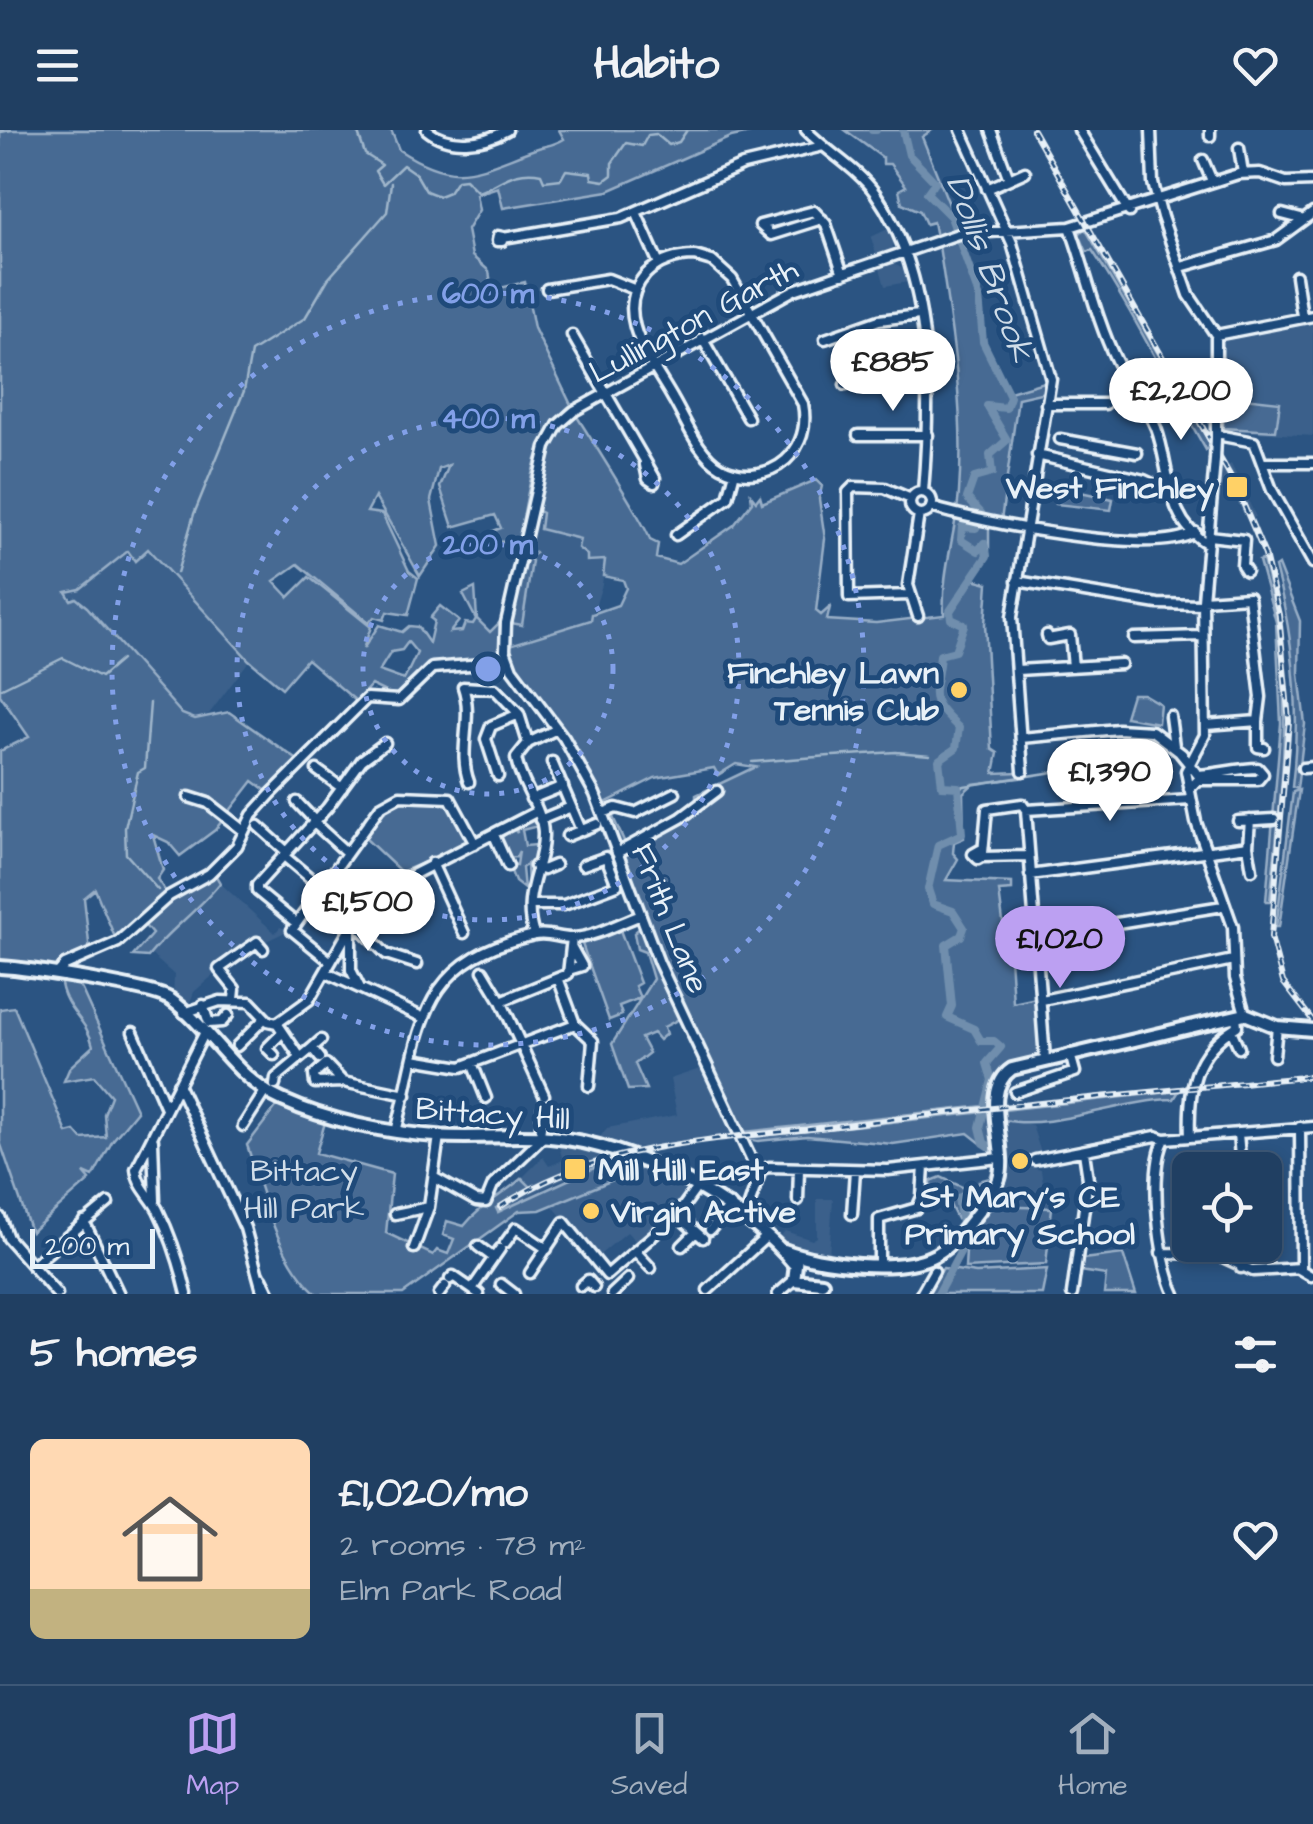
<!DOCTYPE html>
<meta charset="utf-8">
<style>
:root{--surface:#203f62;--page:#2d4a6b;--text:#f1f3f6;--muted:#a2afbe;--line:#3d5877;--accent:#bca0f2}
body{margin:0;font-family:"Architects Daughter",sans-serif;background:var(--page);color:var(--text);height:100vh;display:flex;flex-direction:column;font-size:38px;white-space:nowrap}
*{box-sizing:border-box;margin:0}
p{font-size:32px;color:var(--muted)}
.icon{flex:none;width:55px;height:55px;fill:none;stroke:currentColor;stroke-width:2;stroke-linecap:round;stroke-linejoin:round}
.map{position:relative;height:1164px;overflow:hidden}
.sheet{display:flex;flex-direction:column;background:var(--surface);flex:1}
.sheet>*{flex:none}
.fabs{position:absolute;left:1172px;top:1022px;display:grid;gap:20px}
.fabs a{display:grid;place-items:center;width:110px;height:110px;border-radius:15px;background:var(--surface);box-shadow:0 5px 15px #0003,0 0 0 2px var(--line);font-size:50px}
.scale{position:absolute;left:30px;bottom:25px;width:125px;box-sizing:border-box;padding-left:10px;border:5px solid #e8f1f8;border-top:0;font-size:28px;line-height:35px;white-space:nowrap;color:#e8f1f8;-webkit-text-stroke:8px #1f4a7a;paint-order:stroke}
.price{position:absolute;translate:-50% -85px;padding:0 22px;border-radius:35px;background:#fff;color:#222;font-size:32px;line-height:65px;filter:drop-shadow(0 2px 5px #0008)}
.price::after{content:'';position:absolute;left:50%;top:60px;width:30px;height:22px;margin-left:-15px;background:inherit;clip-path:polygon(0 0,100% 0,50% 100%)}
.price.current{background:var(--accent);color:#111}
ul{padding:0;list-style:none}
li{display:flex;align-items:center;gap:30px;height:250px;padding:0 30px}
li+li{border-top:2px solid var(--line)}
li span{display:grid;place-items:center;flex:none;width:280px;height:200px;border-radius:15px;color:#555}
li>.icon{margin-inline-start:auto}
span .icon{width:120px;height:120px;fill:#fffc;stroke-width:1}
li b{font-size:42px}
h2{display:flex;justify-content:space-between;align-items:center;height:120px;padding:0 30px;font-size:42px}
header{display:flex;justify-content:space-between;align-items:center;height:130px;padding:0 30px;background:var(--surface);font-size:45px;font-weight:800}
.tab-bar{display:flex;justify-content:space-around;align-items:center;height:140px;border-top:2px solid var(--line);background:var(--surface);font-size:28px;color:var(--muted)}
.tab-bar a{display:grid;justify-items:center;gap:5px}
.tab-bar .current{color:var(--accent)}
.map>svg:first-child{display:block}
</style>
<header><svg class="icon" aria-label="menu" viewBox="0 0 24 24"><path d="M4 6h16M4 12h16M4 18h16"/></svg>Habito<svg class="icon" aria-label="heart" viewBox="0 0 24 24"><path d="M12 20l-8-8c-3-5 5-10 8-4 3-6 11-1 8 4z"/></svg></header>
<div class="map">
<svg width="1313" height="1164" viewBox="0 0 1313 1164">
<rect width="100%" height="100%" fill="#2b5482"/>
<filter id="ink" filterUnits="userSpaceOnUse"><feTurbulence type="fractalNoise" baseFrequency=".01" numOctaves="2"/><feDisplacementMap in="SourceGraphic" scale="20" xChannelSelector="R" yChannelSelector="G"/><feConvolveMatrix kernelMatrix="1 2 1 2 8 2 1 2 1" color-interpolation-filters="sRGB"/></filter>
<g filter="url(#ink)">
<path fill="#3a608b" d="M890,98L896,109L890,123L893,133L906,141L908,152L885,156L871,107Z
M1313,189V306L1220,300L1221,208Z
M1231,334L1256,387L1246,389L1230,358L1217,356L1218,341Z
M540,363L605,430L602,455L591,490L510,515Z
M148,419L249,531L209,584L194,589L182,584L87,478L66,462L80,459L128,421Z
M220,753L275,803L280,797L289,800L234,827L194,862L187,880L173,872L174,845L147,821Z
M703,938L733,1004L629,1019L596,1012L607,998L677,985L670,949Z
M1005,989L1032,995L1042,1026L1032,1024L1033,1038L1041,1040L1044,1060L1052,1059V1078L986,1076L1005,1048Z
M557,1011L619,1029L554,1053L498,1083L496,1078L530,1057L522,1048L543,1027L549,1036L563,1030Z
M642,1038L684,1057L682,1071L638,1114L627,1102L596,1128L552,1075Z
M817,1069H833L829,1125L787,1116L778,1109L785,1101L812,1110L817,1107Z"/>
<path fill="#476b93" stroke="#98aec6" stroke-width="2.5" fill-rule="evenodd" d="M0,0H391L399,20C457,58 476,40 535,19C546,15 553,16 564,9L559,0H764L731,7L608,61L503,78L498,57L476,64L479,80L467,100L472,126L489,141L492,160L525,152L534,198L571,275C530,308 530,363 518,411L496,412L493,401L501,398L495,385L453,397L440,357L449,335L439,339L431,370L440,416L420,446L375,367L367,382L382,384L409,441L418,448L408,485L387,482L384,490L374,487L369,493L298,434L274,451L289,467L309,447L371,497L363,519L379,495L402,502L409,496L418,497L429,513L434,491L430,488L440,476L459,491L450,502L462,501L465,493L473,494L476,489L463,464L475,458L477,489L490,502L501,491L500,531L436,534L398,568L371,555L356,571L307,529L282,558L249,530L148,419L135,431L128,421L80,459L66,462L71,470L76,468L87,477L182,584L195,589L229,582L299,631L268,662L253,651L215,700L180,726L168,712L153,705L163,740L157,749L168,765L116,810L95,759L84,768L90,822L50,839L0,830V621L29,607L0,565ZM408,512L417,523L404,550L379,541L391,522L402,520Z
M845,0H932L922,7L959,99L936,107L933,92L926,94L920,81L902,73L899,60L906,56L890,34H883V28Z
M1085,98L1211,315L1206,320C1167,253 1134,183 1092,120L1087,122L1079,104Z
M961,109L981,165L985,212L1010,262L1047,251L1045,262L1018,268L1001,391L985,394L989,396V425L973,449L988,453L985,494L992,619L998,623L994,643L1020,642V648L973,654L963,663L964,708L954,712L953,723L958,729L946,750L1012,753V760L999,761L1003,792L1020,794L1030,784L1033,821L1010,827L1013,873L1036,868L1041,924L1001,938L994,975L744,1002L687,885L664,897L666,904L659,910L653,903L641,908L649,923L635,934L646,959L628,960L612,914L653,849L645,822L637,819L634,803L645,793L621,715L606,684L611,683L625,713L696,672V665L755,637L736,634L718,645L714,638L655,648L605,673L562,600L516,540L510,515L591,490L592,484L618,475L626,458L623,450L603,446L605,430L587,431V425L578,418L580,409L540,399L542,383L536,380C544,344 547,309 576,285C588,304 649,400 650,410L658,414L656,428L678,434L734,395L752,372L751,365L756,371L760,366L762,373L816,350L822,356L819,369L825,409L816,481L821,485L830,477L827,490L876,493L944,485C941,443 956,404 959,362C965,281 952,199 939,116Z
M1225,266L1280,272L1276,301L1223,298Z
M1057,357L1113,369L1111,380L1055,374Z
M528,419L535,423L528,428L532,431L522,495L511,493Z
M1263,430C1297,553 1283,647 1270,771H1266L1281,593L1276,492L1259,431Z
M1278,435L1300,491L1299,544L1305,594L1297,659L1292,657C1301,583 1294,509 1275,437Z
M1132,564H1143L1160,574L1158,593L1125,587Z
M1299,660L1279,797H1276L1293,662Z
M407,670H447L470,714L401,742L365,708L381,681Z
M535,688L538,696L522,700L525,716L538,715L528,760L527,734L522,738L524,759L515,752L508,733L517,735L519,721L516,727L506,728L499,710L513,697L517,703L516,695Z
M248,696L241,718L216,746L220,753C199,780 169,800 148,827L133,826L152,804L142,792C180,757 221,740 248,696Z
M620,800L640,853L635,856L640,868L619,876L622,885L609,890L582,814Z
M60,848L77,852L82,860L137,981L113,1010L93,1047L84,1043L90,1050L31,1102L0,1012V879L14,877L67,1003L75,1001L82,1009L106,1007L104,984L111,966L94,946L64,951L70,937L93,916C86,886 64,882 60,848Z
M1179,961L1174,969C1121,970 1049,1001 1005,990C1004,1026 1011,1046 986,1076L1052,1078L1046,1134L965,1138L967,1103L1003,1048L997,1007L996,1025L968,1003L893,1014L807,1006L758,1011L742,1008Z
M279,973L326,989L316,1023L392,1044L386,1103L433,1125L437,1120L448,1124L454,1109L443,1105L447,1091L464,1096C480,1076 501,1066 522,1048L531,1057L496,1078L498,1082L605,1033L619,1029L642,1038L540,1080L519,1081L403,1164H317C276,1127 264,1065 247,1015Z
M993,1039L998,1040L984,1067L976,1063L970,1070L963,1069L965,1084L957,1089L947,1069H940L942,1064L931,1058V1051L941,1047L964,1058L970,1053L971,1058L978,1056L979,1051L990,1048Z
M1123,1124L1136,1164H1104L1106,1145L1080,1141L1083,1129Z
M943,1138L976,1143L1047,1139L1042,1164H927Z"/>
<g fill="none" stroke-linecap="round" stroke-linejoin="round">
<path stroke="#a0b6cb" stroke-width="2.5" d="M312,0H315
M338,0H344
M357,0L365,24L382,35L375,41L383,54L403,35L416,44L426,61L439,66L449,62L457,50L465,49L478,62C500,54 514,38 541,44L544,51L561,49L566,40L591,43L592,49L604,51L612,45V33L626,13L642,16L648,5L656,4L669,15L679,12L687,0
M1,2L11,0
M177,443L194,384L244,261L251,222L305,188L328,149L387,82L391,53
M0,559L63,528L101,547L121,530
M150,573L145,638L138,642L125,698L126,724L158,760
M833,626L896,622L930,625
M752,632L830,626
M958,657L1079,638L1159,646"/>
<path stroke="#708ead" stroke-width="8" d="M872,0H876
M903,0L909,25L935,52L927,63L951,87L979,166L983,212L1010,267L1006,278L987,276L1007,310L990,325L992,343L974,348L967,368L981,383L976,398L962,397L961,410L978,421L984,413L987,426L950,481L951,489L964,495L955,521L940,525C937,567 923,565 959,598L956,618L939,630L942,656L958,657L962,704L938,715L928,759L933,774L953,781L964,798L961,806L946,815L952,876L947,887L974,899L981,911H994L1001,917L987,933L992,950L980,997L984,1013L994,1019L996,1045L987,1056L958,1068L965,1113L938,1164"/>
<g stroke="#e8f1f8" stroke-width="15">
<path id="minor" d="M427,0C449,18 483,14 507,0
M806,0C827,22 857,38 875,63C934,147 931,264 923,362
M961,0L1012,113L1051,249L1012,487L1023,641
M991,0L1009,49
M1079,0L1129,82
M1151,0L1153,53L1162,87L1189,165L1216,205V308
M1210,0V6
M1239,18L1243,43
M1203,30L1212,51
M987,59L1025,42
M636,82L659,134
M1282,84L1301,89
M822,89L771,105L760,95L814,81L826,94L843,144
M1070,97C1086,141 1096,189 1116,230C1127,254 1146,274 1156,298C1171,338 1164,390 1208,414
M498,106L503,107L502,111H497Z
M503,108L621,88L743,35L823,16
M695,126L712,131L732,149L803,274C807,295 802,315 786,330C768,346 741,348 721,337C698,324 686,291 673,269C653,233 610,183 646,144C659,131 677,126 695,126Z
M1181,137L1276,110L1313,83
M1296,146L1302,186
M547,159L608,149L636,160
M572,205L655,348L654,353L648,349L645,335
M1216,205L1313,186
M702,208L748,288
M825,209L879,190L919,185
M845,255L926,241
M1046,274H1105
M858,305H928
M1217,305L1254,312L1272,360L1313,433
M1060,309L1137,323
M1037,325L1144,350L1168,361
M1215,330L1203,470L1205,605L1186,641L1196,692L1233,797L1235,848L1245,884
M1263,333H1313
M910 373a11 11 0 1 1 22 0a11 11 0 1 1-22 0Z
M931,377C979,392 1154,428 1195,402
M676,405L728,368L735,342
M1209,406L1244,410L1242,435L1246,441
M1017,451L1158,474L1203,475
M909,465L849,467L848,362L853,357L885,358L911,369
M1203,470L1249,467L1261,567L1258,591L1206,595
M918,486L908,455L919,384
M1047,505L1048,509L1070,505L1073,537
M1134,508L1203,506
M1017,540L1121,534
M1170,586L1174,616
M1258,591V617L1264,618
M1021,608L1118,599L1152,601L1182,624
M1180,623L1198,645C1220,644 1237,638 1258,638L1263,644L1258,650H1198L1189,659
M552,632L581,700
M1303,638L1313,637
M317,640L342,658
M498,646L486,609L491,596L519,584L528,613
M469,652C457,621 474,588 463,557L495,559L519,584
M189,667L208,673L244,701
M531,669L563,656
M297,672L314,690
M1026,680L1045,929
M1026,680L1191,670
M603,683L616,678L635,683L675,663
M540,690L571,677
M1238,691L1274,689
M313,692L347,723
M258,696L287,722
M494,705L508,736
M567,706L597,694
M1248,716L1252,740
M980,720L983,726L978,729L973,724Z
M617,723L681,688L717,661
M983,723L987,679L1022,674L1026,680
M285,727L322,758
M982,727L1027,726
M432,733L464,803
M535,736L543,740L555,735
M1030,745L1248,716L1250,690
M530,775H564L617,755L606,727L583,735
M353,791L386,824L417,834
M296,793L257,761V755L327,678L362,630L385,613
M351,800V840L360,858
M534,805C520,763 544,739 543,703C542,677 520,654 516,628L528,613L557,599
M1036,806L1223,776
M331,832L292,800L380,677L400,666L450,668L475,714
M572,839L582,836L572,818
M483,841L501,871
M327,843L424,888
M57,844L65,835L118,812L169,766L209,744L237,716L252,685L271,664L367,568L399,570L432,538L508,532
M558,848L575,894L593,911L589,956
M234,869L235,859L219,839L257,812L263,819
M1042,870L1233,830
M203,875L209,893L222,892L228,885
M184,883L220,871L250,872L268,891L277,893L300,927
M277,893L309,870L359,783L385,759L536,682
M1231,900L1239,918
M133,902L166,978
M237,916L265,888
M274,925L267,918L283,902
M1274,926L1277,897
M320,928L312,918L321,910
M413,929L461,937L575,894
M472,933L486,968
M343,952L326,934L314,945L315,953L343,952L406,965
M178,954L245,1098L263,1164
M275,955L276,948L312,918
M1015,962L1075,942L1070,924
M544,965L501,871L568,844L572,808
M243,996L266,960
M396,1002C422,901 414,831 535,805C549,802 560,809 573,808C595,807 619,793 639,786
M1238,1003L1241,1040
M540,1006L543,977
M1190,1007C1188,959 1193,923 1237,896L1236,886
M1165,1009C1148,1040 1159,1132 1175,1164
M153,1010L155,1071
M1035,1030L1156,1006L1165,1009L1313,997
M757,1041L769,1037L888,1040L1000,1028
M435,1048L476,1071L486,1072L493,1055L543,1007
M798,1070L799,1039
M395,1084L429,1077
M746,1084L759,1046L659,833L595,664L564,608L512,539L505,520L506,493L546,317L558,295L574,281L794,160L958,104L1070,97L1238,44L1260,43L1286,52L1313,51
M852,1084L855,1040
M677,1085L703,1108
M0,1087L8,1108L57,1164
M84,1091L119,1164
M710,1100L731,1075
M505,1113L516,1098L547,1119
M1241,1115V1138
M478,1116L494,1128
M682,1116L696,1102
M414,1118L429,1077L439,1006
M637,1123L651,1138
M1161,1123L1216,1124L1253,1141L1301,1138L1300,997
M879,1133V1089L917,1078L922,1067L924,1037
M33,1135L108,1073
M1299,1139L1311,1146
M530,1143L564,1092L607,1145L677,1085L698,1056
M262,1148L270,1164
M450,1149L453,1146L479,1164
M501,1154L514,1164
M581,1156L588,1150L594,1157
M472,1159L500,1119
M708,1160L766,1107
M187,1164C180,1134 172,1108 158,1080C150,1065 138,1057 136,1039L204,904
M439,1164L445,1156
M612,1164L628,1149
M778,1164L794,1150
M921,1164L934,1141
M1072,1164L1088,1049L1084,1022"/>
</g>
<g stroke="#e8f1f8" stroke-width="18">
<path id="major" d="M0,837C25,838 154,858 170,869C211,898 235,949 282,970C328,991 387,1003 436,1006C474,1009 512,1004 550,1007C632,1014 741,1070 793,1133
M784,1120C819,1134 900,1144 935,1125C954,1114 965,1099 978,1082C985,1072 995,1061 999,1049C1009,1018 979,961 1012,939L1245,884L1277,897L1313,900
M797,1127L794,1150L822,1153"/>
</g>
<use href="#minor" stroke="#1f4a7a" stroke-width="8"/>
<use href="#major" stroke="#1f4a7a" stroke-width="10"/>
<g stroke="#e8f1f8" stroke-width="6">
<path id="rail" d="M1033,0L1235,354L1265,425L1279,485L1289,591L1271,807L1283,852L1313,891
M500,1077C600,1010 722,1010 837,996C995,976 1154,962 1313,946"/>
</g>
<use href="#rail" stroke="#1f4a7a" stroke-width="2.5" stroke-dasharray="8" stroke-linecap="butt"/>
<g stroke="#e8f1f8" stroke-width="15" stroke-linecap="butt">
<path id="minor-bridge" d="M1215,330L1216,308"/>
</g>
<use href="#minor-bridge" stroke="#1f4a7a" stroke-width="8"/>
</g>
</g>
<g fill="none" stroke="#82a0e8" stroke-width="5" stroke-dasharray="5 10">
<circle cx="488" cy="539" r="125"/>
<circle cx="488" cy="539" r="251"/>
<circle cx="488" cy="539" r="376"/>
</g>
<g fill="#ffd166" stroke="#1f4a7a" stroke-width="4">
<rect x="1225" y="345" width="24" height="24" rx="5"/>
<circle cx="959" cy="560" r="10"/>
<circle cx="1020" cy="1031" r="10"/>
<rect x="563" y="1027" width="24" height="24" rx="5"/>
<circle cx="591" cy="1081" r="10"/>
</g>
<g text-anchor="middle" stroke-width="10" stroke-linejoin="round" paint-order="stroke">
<g font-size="32" fill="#e8f1f8" stroke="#1f4a7a">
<text transform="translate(693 190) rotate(-28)" y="11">Lullington Garth</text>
<text transform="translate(671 788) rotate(68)" y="11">Frith Lane</text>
<text transform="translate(493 983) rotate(4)" y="11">Bittacy Hill</text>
</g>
<g font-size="32" font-weight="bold" fill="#e8f1f8" stroke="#1f4a7a" text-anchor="end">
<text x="1214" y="368">West Finchley</text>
<text x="939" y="553">Finchley Lawn<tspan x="939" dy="37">Tennis Club</tspan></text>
<text x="598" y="1050" text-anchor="start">Mill Hill East</text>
<text x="1020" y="1077" text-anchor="middle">St Mary's CE<tspan x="1020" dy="37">Primary School</tspan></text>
<text x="611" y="1092" text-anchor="start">Virgin Active</text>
</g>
<g font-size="32" fill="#d0dde9" stroke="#1f4a7a">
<text x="304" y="1051">Bittacy<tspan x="304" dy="37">Hill Park</tspan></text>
</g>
<g font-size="35" font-style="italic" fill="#d0dde9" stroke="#1f4a7a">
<text transform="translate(991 138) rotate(70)" y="12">Dollis Brook</text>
</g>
</g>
<circle cx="488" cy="539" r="15" fill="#82a0e8" stroke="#1f4a7a" stroke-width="5"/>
<g font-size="30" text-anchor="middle" font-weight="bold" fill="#82a0e8" stroke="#1f4a7a" stroke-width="10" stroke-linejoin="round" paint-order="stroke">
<text x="488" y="173">600 m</text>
<text x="488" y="298">400 m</text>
<text x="488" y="424">200 m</text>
</g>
</svg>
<div class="fabs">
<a><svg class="icon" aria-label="locate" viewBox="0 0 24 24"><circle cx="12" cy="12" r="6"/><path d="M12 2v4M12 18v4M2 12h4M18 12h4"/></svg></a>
</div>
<div class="scale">200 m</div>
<b class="price" style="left:893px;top:284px">£885</b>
<b class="price" style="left:1181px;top:313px">£2,200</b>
<b class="price" style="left:1110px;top:694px">£1,390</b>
<b class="price" style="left:368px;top:824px">£1,500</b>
<b class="price current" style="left:1060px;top:861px">£1,020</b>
</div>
<section class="sheet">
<h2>5 homes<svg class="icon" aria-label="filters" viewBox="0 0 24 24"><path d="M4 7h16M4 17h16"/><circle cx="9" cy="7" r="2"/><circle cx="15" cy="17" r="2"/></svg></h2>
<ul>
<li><span style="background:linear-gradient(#ffd9b3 75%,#c2b280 0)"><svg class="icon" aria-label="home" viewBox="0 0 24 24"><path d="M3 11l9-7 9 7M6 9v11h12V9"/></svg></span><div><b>£1,020/mo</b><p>2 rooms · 78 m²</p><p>Elm Park Road</p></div><svg class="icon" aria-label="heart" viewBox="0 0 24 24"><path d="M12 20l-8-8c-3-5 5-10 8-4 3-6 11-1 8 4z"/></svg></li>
</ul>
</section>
<nav class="tab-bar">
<a class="current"><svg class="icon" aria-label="map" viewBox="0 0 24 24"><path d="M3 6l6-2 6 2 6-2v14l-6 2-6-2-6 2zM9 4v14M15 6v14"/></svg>Map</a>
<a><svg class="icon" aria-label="saved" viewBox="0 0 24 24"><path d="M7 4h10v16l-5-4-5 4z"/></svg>Saved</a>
<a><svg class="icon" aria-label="home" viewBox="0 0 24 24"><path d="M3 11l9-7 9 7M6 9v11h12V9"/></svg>Home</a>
</nav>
